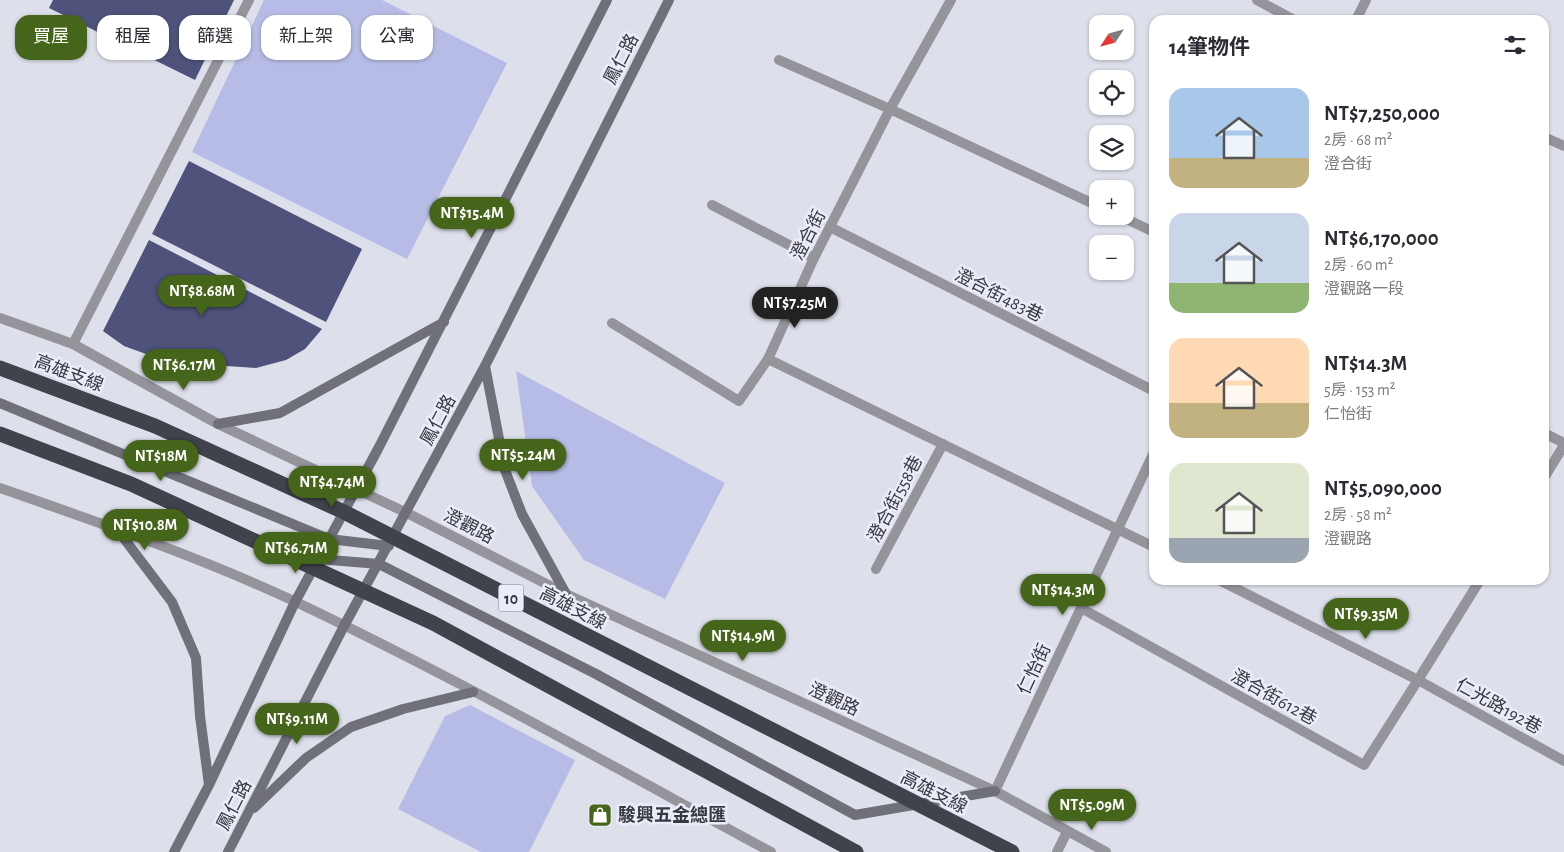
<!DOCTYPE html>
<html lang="zh-TW">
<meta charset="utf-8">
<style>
:root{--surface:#fff;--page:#f7f7f7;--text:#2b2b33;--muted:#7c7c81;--accent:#45651a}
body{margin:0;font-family:"Alegreya Sans","Noto Sans TC",sans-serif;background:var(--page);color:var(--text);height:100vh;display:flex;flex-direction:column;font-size:19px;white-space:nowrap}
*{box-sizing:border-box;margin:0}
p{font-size:16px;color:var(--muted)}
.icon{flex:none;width:28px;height:28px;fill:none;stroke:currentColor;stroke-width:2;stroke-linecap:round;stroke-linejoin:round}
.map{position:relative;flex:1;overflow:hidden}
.drawer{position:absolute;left:1149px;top:15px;width:400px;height:570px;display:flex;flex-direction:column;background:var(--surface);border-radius:15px;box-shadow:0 1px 4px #0004}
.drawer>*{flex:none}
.guide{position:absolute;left:15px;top:15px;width:475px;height:45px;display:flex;gap:10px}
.needle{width:32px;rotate:234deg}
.tools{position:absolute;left:1089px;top:15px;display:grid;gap:10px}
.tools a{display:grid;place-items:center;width:45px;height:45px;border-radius:10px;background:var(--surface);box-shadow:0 1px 4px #0004;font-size:25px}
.price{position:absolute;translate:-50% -42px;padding:0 11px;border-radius:18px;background:var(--accent);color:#fff;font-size:16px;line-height:32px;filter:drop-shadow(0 1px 2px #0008)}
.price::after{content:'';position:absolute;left:50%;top:30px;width:15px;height:11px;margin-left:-8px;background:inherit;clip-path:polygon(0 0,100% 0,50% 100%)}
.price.current{background:#222;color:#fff}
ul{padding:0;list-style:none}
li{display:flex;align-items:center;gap:15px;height:125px;padding:0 20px}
li span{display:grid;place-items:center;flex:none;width:140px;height:100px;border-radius:15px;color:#555}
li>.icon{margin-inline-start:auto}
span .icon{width:60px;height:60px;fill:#fffc;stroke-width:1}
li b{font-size:21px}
h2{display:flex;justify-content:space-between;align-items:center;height:60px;padding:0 20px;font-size:21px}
.tag{padding:0 18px;border-radius:15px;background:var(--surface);box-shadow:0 1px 4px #0004;font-size:18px;line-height:45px}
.tag.current{background:var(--accent);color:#fff}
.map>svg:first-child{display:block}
</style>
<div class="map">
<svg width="1564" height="852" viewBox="0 0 1564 852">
<rect width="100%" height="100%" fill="#dddfeb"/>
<path fill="#b7bce7" d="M264,0H382L507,63L407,259L192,152Z
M516,371L725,483L665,599L584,560L532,486Z
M470,705L575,760L529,852H481L398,809L445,716Z"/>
<path fill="#4f527b" d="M53,0H234L195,80L49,8Z
M189,161L362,249L326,322L152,234Z
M149,240L322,329L305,349L286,360L256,368L168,362L124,346L103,331Z"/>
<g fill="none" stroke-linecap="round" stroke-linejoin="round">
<path stroke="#94949a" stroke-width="10" d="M779,60L890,109L951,0
M712,205L814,258
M830,227L1154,391
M612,323L739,401L768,359
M73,344L249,0
M876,569L943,444
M1081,608L1364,765L1418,680L1564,761"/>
<path stroke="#94949a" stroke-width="10" d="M1257,0L1294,20
M1356,20L1366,0
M1544,137L1564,146
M1098,206L890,109L814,258L768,359L1154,547
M1120,216L1154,232
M1544,433L1564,443
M1544,478L1564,445
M1219,580L1418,680L1480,580
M995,791L1154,452
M1057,852L1067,832"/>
<path stroke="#94949a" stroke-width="10" d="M0,318L73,344L218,424L407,513L566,594L995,791L1106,852
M0,488C100,523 200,557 296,602C458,679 614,767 771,852"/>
<path stroke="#6f7078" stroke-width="10" d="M485,366L505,470L522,514L566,594
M0,403L329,539L389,546
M218,424L280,413L444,322
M116,528L172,602L196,658L200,716L209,785
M318,559L379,564L596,674L855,815L995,791
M254,808L306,758L351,727L403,709L473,692
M174,852L209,785L295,602L378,449L607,0
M228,852L344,626L485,366L669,0"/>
<path stroke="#40424c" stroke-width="15" d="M0,368L155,426L344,512L1012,852
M0,434L131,484L433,623L856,852"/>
</g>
<defs>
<g id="shop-square" transform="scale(1.25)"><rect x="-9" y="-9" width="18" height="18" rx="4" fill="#45651a" stroke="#eaecf9"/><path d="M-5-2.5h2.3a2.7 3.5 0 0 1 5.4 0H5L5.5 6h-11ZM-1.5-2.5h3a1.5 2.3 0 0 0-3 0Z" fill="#fff"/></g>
</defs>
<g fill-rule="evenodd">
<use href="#shop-square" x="600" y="815"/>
</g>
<g text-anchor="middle" stroke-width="5" stroke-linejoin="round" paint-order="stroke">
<rect fill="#eaecf9" stroke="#6d6f76" stroke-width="1" x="498.5" y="584.5" width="25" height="27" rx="4"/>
<g font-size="16" font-weight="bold" fill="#38393e">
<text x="511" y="604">10</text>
</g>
<g font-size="18" fill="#38393e" stroke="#eaecf9">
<text transform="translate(621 59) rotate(-63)" y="6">鳳仁路</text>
<text transform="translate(808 235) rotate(-63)" y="6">澄合街</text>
<text transform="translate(999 295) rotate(27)" y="6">澄合街483巷</text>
<text transform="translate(69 373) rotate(21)" y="6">高雄支線</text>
<text transform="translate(438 420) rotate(-62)" y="6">鳳仁路</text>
<text transform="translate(895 499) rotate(-62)" y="6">澄合街558巷</text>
<text transform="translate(469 526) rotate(27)" y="6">澄觀路</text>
<text transform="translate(573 608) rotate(27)" y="6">高雄支線</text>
<text transform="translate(1034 669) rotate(-65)" y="6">仁怡街</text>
<text transform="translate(1274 697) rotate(29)" y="6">澄合街612巷</text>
<text transform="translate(834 699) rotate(25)" y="6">澄觀路</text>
<text transform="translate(1499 706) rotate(29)" y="6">仁光路192巷</text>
<text transform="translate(934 792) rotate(27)" y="6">高雄支線</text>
<text transform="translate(234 805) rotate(-63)" y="6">鳳仁路</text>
</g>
<g font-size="18" font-weight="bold" fill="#38393e" stroke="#eaecf9" text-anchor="start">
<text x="618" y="821">駿興五金總匯</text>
</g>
</g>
</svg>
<div class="tools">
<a><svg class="needle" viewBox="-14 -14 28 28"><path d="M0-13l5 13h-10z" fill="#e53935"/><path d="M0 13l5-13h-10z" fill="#7c7c81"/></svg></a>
<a><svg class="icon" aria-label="locate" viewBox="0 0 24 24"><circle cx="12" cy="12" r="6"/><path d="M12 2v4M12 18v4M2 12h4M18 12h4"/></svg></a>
<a><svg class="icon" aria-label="layers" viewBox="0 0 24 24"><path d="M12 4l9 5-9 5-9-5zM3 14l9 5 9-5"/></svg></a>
<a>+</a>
<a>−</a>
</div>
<b class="price" style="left:472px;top:239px">NT$15.4M</b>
<b class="price" style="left:202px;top:317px">NT$8.68M</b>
<b class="price current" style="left:795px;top:329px">NT$7.25M</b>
<b class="price" style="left:184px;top:391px">NT$6.17M</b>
<b class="price" style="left:523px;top:481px">NT$5.24M</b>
<b class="price" style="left:161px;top:482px">NT$18M</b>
<b class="price" style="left:332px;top:508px">NT$4.74M</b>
<b class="price" style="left:145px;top:551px">NT$10.8M</b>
<b class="price" style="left:296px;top:574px">NT$6.71M</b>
<b class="price" style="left:1063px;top:616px">NT$14.3M</b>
<b class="price" style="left:1366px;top:640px">NT$9.35M</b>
<b class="price" style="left:743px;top:662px">NT$14.9M</b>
<b class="price" style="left:297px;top:745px">NT$9.11M</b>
<b class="price" style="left:1092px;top:831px">NT$5.09M</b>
<div class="guide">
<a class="tag current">買屋</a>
<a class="tag">租屋</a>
<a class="tag">篩選</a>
<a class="tag">新上架</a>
<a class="tag">公寓</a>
</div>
<section class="drawer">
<h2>14筆物件<svg class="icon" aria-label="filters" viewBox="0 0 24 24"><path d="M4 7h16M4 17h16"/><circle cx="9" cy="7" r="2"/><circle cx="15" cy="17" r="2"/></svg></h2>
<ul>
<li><span style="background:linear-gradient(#a9c7e8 70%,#c2b280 0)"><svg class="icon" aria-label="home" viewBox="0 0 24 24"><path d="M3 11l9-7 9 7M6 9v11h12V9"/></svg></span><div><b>NT$7,250,000</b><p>2房 · 68 m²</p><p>澄合街</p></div></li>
<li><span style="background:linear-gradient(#c9d6e8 70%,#8fb573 0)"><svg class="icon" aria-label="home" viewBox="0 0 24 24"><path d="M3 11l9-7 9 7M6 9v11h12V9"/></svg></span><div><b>NT$6,170,000</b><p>2房 · 60 m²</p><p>澄觀路一段</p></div></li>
<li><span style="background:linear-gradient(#ffd9b3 65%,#c2b280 0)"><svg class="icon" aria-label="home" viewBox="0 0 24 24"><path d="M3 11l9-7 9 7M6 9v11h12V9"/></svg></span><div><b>NT$14.3M</b><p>5房 · 153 m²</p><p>仁怡街</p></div></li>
<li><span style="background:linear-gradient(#dfe7d0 75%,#9aa5b1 0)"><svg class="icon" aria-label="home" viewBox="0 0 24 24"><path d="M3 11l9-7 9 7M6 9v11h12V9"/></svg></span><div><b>NT$5,090,000</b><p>2房 · 58 m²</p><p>澄觀路</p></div></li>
</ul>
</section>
</div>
